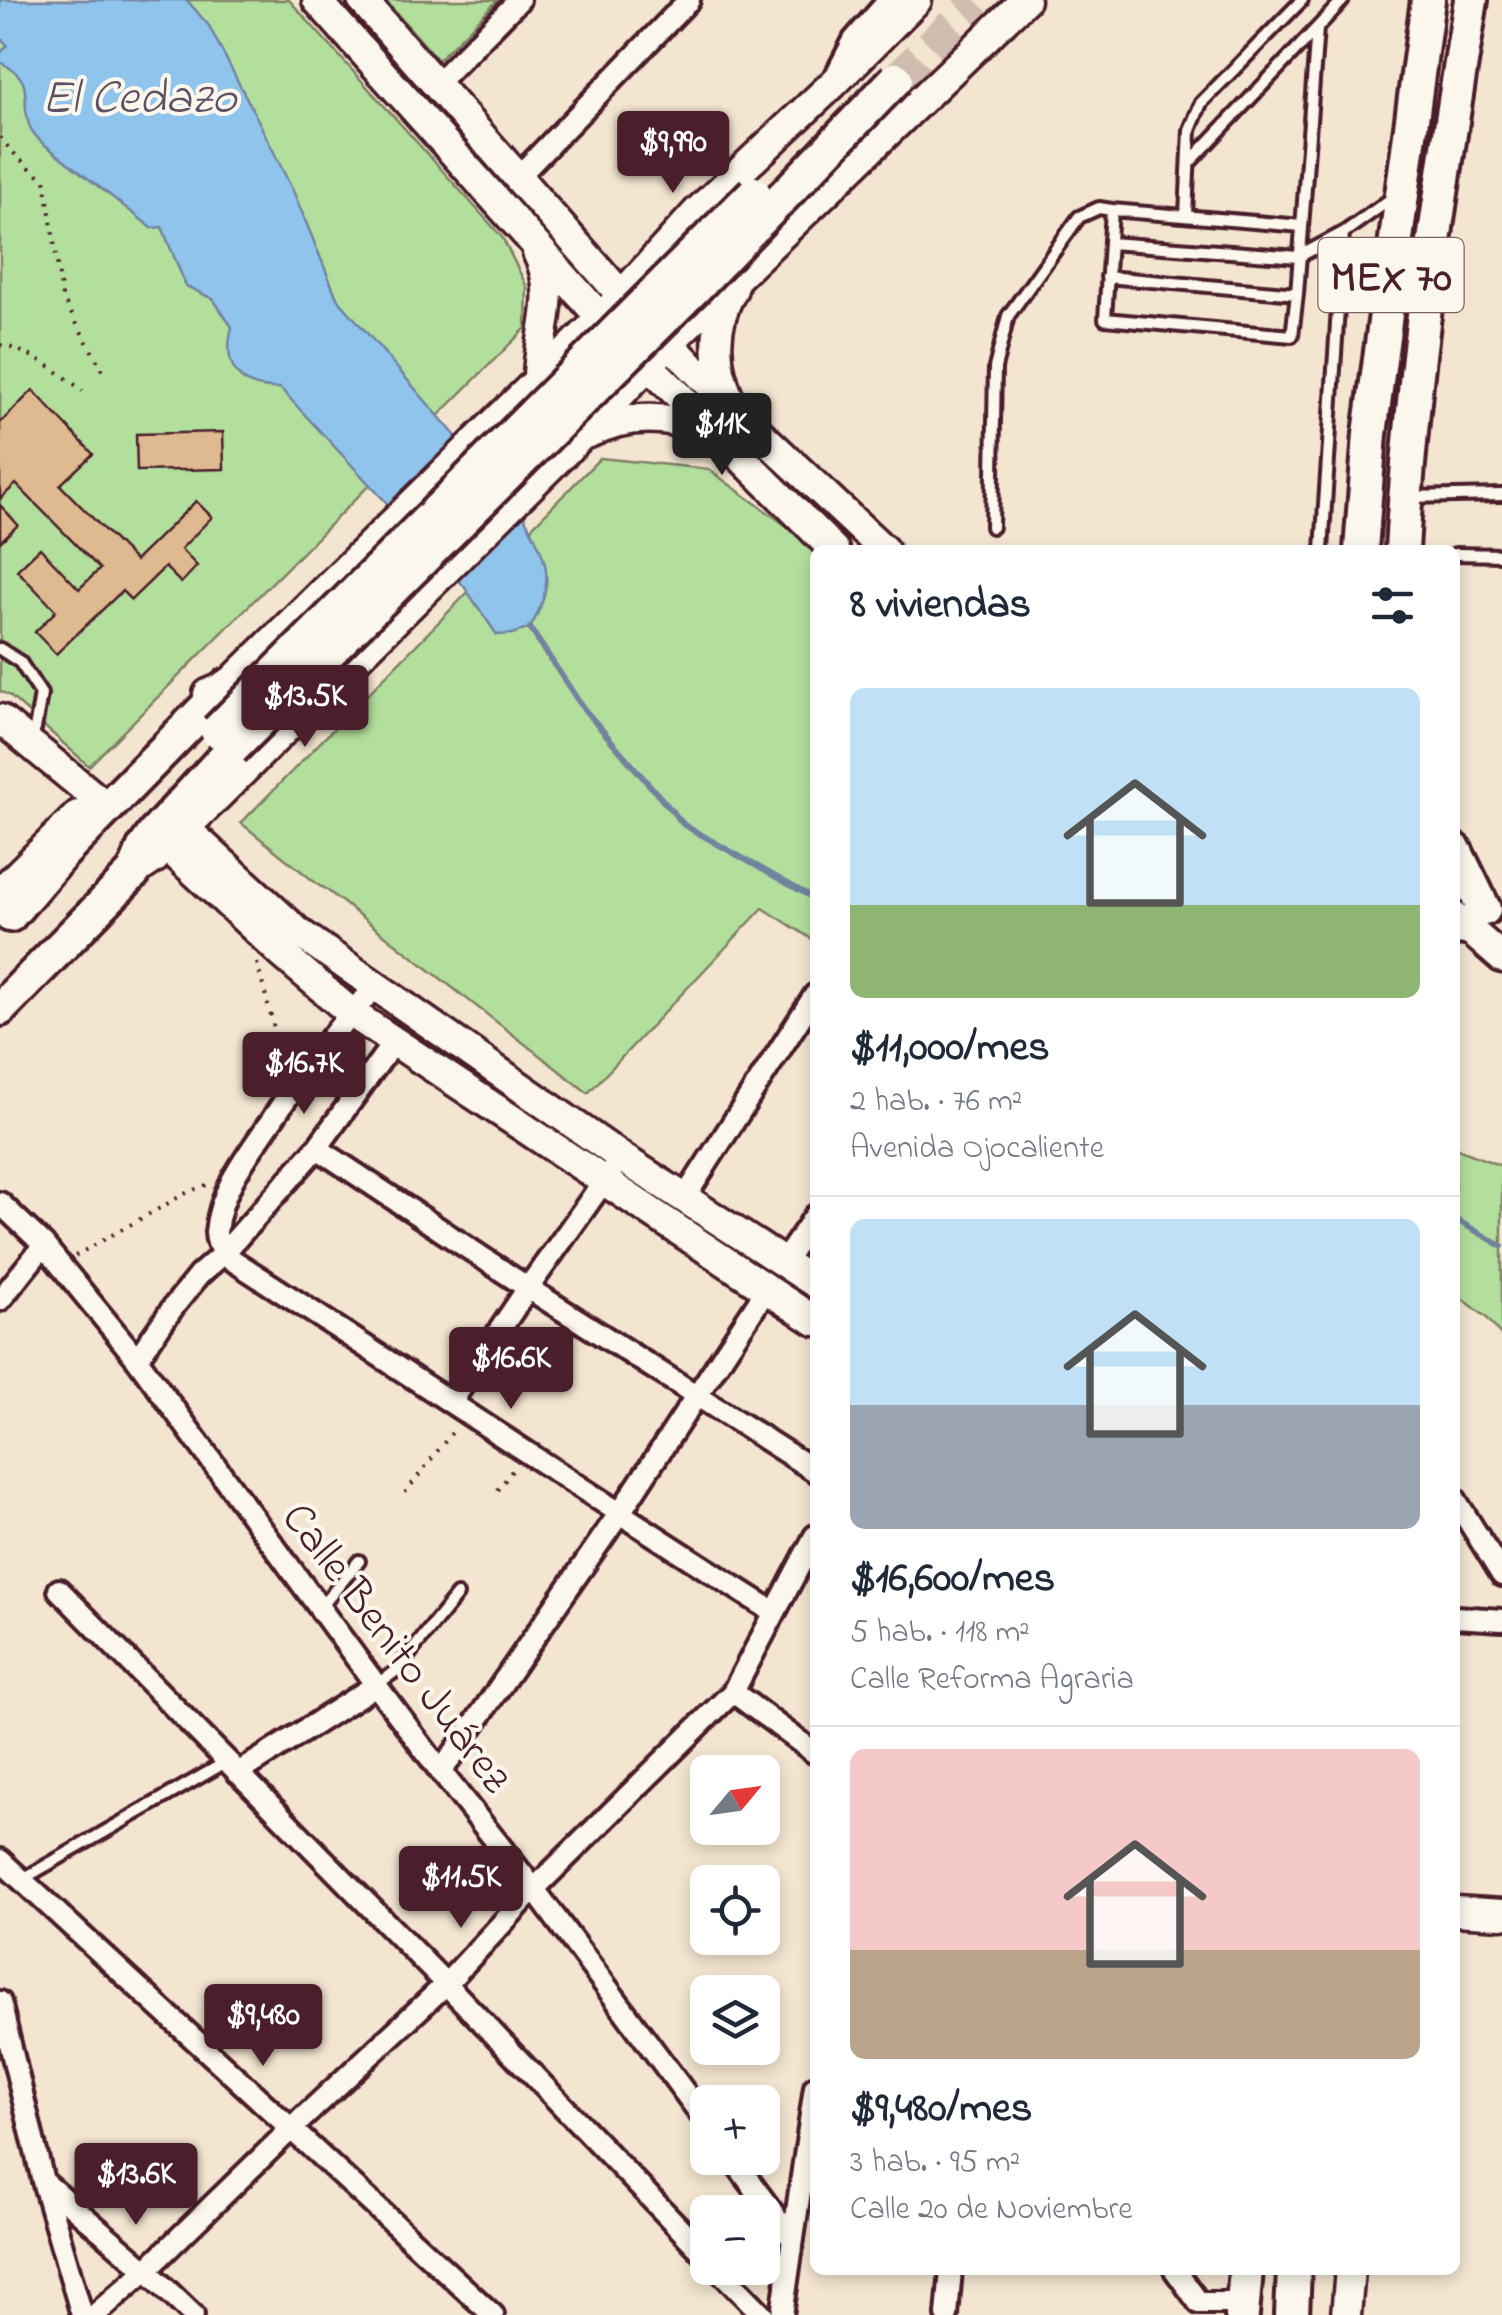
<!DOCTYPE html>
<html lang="es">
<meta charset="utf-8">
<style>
:root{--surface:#fff;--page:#f2f2f3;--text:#1f2937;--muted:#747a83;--line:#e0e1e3;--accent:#4a1f2b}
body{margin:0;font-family:"Indie Flower",sans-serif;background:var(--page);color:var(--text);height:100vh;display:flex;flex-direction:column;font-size:38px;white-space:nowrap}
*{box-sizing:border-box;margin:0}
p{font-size:32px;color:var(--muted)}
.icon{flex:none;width:55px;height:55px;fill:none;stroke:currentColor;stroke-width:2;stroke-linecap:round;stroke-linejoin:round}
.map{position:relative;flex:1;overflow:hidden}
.panel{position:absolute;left:810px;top:545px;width:650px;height:1730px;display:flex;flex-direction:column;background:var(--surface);border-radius:15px;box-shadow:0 5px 15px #0003}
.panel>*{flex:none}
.needle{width:65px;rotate:61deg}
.buttons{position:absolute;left:690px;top:1755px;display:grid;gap:20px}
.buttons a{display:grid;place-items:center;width:90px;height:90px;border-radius:15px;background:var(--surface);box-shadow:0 5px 15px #0003;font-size:50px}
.price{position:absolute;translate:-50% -85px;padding:0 22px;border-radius:10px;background:var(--accent);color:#fff;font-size:32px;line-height:65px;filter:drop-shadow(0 2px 5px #0008)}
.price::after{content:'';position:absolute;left:50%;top:60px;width:30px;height:22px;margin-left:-15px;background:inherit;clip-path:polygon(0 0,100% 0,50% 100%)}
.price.on{background:#222;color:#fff}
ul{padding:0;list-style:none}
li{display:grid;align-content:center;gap:20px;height:530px;padding:0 40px}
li+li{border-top:2px solid var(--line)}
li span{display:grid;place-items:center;height:310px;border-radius:15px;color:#555}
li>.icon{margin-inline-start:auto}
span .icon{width:180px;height:180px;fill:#fffc;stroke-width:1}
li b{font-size:42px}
h2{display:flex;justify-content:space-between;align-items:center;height:120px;padding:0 40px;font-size:42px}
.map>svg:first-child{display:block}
</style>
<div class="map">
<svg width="1502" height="2315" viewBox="0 0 1502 2315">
<rect width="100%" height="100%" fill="#f3e5d0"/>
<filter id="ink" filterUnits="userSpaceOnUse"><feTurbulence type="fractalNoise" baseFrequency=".01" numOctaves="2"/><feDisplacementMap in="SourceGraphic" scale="20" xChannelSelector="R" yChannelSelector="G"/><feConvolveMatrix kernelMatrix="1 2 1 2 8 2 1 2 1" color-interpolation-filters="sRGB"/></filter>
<g filter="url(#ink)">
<path fill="#b3df9d" stroke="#7e7f64" stroke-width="2.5" d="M0,0H289L502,237L527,287L526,328L89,766L10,696L0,691Z
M385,0H498L438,60Z
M600,458L708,469L820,550H815V941L763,908L588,1093L323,887H321L241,823Z
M1455,1148L1502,1166V1336L1486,1317L1455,1293Z"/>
<path fill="#8fc4ec" stroke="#73829f" stroke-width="2.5" d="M0,0H187L209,26L258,120L294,193L337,298L522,513C547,558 558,580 530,628L512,634L497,635L463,585L280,388C239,390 222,367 232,327L213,299L186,286L162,227L152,228L40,141C37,137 32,132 30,127C18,98 39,82 0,62V54L7,45L0,37Z"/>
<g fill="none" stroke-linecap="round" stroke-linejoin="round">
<path stroke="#73829f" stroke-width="6" d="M530,628L583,708L684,825L815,899
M1455,1219L1502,1246"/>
</g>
<path fill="#dfba90" stroke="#4a1f2b" stroke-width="2.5" d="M33,390L93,454L60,485L135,561L196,501L212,517L181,549L197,566L181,583L165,567L131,600L122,591L56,654L35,632L56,611L17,570L40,548L79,589L100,569L16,484L0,499V423Z
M223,432L224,469L137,471L136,434Z
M0,505L18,525L0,542Z"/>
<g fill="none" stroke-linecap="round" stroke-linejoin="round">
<path stroke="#d1bdaf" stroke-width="32" stroke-dasharray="32 16" stroke-linecap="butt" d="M896,79L976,0"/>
<g stroke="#4a1f2b" stroke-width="18">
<path id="lane" d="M1190,162L1316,29
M1186,215L1190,130L1201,103L1302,0
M1302,226L1112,210L1105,319L1292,336L1297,294L1317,28L1343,0
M1110,243L1298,257L1343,233L1395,196
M1107,277L1297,294
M1408,497L1502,495
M992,527L995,368L1008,316L1079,217L1099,208L1112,210
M1322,550L1343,233
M1455,554L1502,555
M0,649L20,662L41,694L35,729L30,740
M320,1608L359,1561
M376,1685L396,1671L457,1595
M21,1880L226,1762"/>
</g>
<g stroke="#4a1f2b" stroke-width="28">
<path id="street" d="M838,71L854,40L889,0
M436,84L519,0
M518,177L689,0
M376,986C336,1027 303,1073 271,1121C248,1155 220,1189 216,1232C216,1240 219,1246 223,1254C407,1372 588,1495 774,1612
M317,1148L528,1288L815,1471
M685,1197L815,995
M0,1203L44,1245L137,1359L376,1685L441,1772L534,1889L708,2124
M783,1263L815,1216
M0,1300L44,1245
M137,1359L174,1306L199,1275L223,1254L317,1148L393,1043
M452,1401L528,1288L621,1157
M1455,1499L1502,1575
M59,1590L446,1984L708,2258
M1455,1617L1502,1620
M733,1692L815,1753
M441,1772L619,1514L766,1290
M238,1773L376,1685
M0,1860L493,2315
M0,2002L43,2181L82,2315
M732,2158L793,2240
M43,2181L146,2270L193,2315
M717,2268L763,2315
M1175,2270L1199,2303
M1199,2303H1243
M95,2315L146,2270L291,2129L446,1984L534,1889L733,1692L815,1536
M782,2315L815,2087
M947,2315L951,2270"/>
</g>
<g stroke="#4a1f2b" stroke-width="35">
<path id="secondary" d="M317,0L601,318L834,550
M362,0L622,296L739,414L884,550
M537,252C560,298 538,332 538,379
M730,400C713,364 712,324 733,289
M589,433C629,413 672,415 712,433
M208,694L227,686L601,318L697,212L833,84L917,0
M0,719L96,798
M174,818L298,932L621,1157L815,1283
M155,835L281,953L350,1012L815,1321
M134,872L155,858L579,438L668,344L1025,0
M0,892L78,815
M1455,917L1502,958
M1455,1911L1502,1914
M1346,2315L1350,2270"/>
</g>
<g stroke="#4a1f2b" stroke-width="40">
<path id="primary" d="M1361,550L1370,434L1428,0
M1402,550C1412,365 1442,183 1471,0
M1455,850L1484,909
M10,915L62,854L227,686
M1455,927L1467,928
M0,1009L134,872L144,848L154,834L232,749
M1242,2315L1246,2270
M1292,2315L1294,2270"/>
</g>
<path stroke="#4a1f2b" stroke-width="4" stroke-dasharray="2.5 8" stroke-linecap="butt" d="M0,137C13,154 27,167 45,179L62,297L103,371
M0,345C31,351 59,372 83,391
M257,963L285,1070
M75,1256L188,1192L212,1183
M498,1490L514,1468
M405,1493L454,1430"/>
<use href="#lane" stroke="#fbf7ec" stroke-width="10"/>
<use href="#street" stroke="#fbf7ec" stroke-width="20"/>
<use href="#secondary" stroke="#fbf7ec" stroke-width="28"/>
<use href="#primary" stroke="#fbf7ec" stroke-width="32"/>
<g stroke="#4a1f2b" stroke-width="40" stroke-linecap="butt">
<path id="primary-bridge" d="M217,731L754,193
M232,749L697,286L896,79"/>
</g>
<use href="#primary-bridge" stroke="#fbf7ec" stroke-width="32"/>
</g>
</g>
<g text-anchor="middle" stroke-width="8" stroke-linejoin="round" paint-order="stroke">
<rect fill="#fbf7ec" stroke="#7f6065" stroke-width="2.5" x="1318.5" y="238" width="145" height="74" rx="8"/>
<g font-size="42" font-weight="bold" fill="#4a1f2b">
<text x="1391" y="290">MEX 70</text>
</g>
<g font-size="45" fill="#4a1f2b" stroke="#fbf7ec">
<text transform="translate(399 1646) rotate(53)" y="16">Calle Benito Juárez</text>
</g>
<g font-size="48" font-style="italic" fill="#5f5165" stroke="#fbf7ec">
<text x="139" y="112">El Cedazo</text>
</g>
</g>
</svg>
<div class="buttons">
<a><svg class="needle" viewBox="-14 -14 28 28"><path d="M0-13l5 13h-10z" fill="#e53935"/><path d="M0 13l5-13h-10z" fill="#747a83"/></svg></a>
<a><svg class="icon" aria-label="locate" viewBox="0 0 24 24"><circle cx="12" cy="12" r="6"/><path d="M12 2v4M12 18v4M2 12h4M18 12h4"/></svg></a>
<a><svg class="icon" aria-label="layers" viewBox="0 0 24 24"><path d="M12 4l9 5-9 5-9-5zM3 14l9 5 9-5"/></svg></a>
<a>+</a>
<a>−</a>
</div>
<b class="price" style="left:673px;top:196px">$9,990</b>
<b class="price on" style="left:722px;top:478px">$11K</b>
<b class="price" style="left:305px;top:750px">$13.5K</b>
<b class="price" style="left:304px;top:1117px">$16.7K</b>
<b class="price" style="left:511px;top:1412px">$16.6K</b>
<b class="price" style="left:461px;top:1931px">$11.5K</b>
<b class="price" style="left:263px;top:2069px">$9,480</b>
<b class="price" style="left:136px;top:2228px">$13.6K</b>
<section class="panel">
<h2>8 viviendas<svg class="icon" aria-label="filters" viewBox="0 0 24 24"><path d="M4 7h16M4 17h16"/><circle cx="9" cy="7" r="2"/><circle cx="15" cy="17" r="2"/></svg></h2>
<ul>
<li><span style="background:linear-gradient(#bfe0f5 70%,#8fb573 0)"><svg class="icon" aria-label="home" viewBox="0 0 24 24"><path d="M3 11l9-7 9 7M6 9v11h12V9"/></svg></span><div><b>$11,000/mes</b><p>2 hab. · 76 m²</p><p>Avenida Ojocaliente</p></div></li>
<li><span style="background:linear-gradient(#bfe0f5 60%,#9aa5b1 0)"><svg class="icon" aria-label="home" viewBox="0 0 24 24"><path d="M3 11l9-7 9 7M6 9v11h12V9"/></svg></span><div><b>$16,600/mes</b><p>5 hab. · 118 m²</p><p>Calle Reforma Agraria</p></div></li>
<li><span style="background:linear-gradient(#f6c9c9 65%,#b9a48a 0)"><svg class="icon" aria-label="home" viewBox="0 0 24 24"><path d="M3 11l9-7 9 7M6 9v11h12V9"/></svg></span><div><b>$9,480/mes</b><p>3 hab. · 95 m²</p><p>Calle 20 de Noviembre</p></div></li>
</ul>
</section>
</div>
